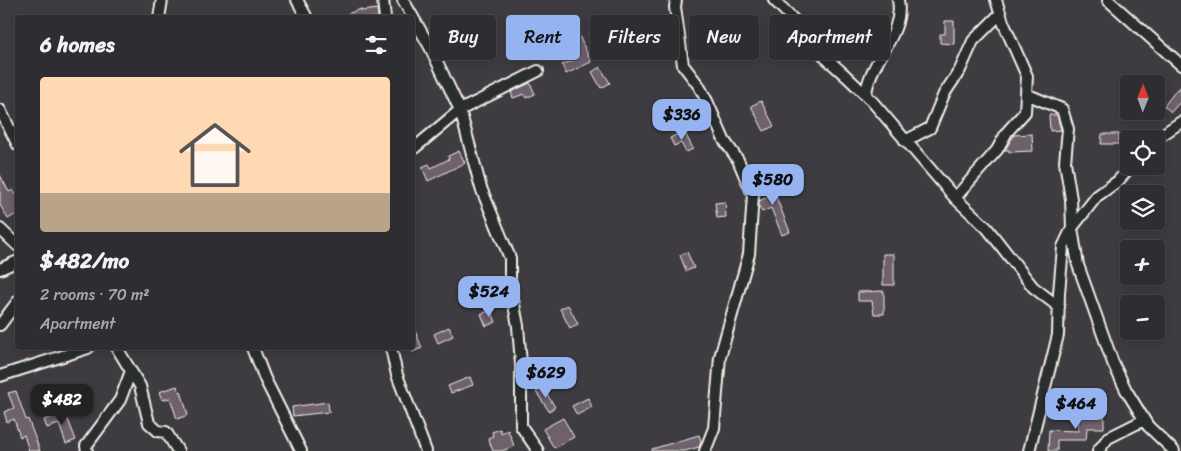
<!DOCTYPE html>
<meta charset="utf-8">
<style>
:root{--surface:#2e2d31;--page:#363539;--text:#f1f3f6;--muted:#a7a8ab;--line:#49494d;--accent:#95b2f1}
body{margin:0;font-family:Sriracha,sans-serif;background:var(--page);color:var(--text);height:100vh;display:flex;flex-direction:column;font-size:19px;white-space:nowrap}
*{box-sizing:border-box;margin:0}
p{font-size:16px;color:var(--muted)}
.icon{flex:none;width:28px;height:28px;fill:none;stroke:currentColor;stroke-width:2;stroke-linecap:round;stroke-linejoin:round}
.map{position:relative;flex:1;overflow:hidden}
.panel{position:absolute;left:15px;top:15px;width:400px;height:335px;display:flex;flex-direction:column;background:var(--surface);border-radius:5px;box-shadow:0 2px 12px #0003,0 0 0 1px var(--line)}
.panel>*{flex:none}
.banner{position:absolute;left:430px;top:15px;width:475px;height:45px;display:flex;gap:10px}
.needle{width:32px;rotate:1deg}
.tools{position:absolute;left:1120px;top:75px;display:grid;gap:10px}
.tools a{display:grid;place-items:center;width:45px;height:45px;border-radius:5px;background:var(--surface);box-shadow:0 2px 12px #0003,0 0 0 1px var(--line);font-size:25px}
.price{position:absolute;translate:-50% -42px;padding:0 11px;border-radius:10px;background:var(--accent);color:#111;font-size:16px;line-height:32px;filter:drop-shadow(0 1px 2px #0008)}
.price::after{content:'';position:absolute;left:50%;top:30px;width:15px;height:11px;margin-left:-8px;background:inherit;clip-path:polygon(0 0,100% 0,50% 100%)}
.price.active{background:#222;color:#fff}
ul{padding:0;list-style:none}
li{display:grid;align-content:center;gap:10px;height:265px;padding:0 25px}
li+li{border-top:1px solid var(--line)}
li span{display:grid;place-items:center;height:155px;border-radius:5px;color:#555}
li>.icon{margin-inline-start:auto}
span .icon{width:90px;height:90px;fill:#fffc;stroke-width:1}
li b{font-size:21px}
h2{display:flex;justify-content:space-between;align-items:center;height:60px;padding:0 25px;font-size:21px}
.pill{padding:0 18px;border-radius:5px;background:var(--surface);box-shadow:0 2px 12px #0003,0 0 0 1px var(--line);font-size:18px;line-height:45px}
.pill.active{background:var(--accent);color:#111}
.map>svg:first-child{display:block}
</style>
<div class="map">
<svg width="1181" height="451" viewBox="0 0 1181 451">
<rect width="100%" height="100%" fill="#3e3c41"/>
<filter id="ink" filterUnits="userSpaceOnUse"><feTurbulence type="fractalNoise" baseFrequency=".02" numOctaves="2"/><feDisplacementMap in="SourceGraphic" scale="10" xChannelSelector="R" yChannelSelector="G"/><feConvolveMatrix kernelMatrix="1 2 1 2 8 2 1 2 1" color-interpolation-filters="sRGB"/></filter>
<g filter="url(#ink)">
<path fill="#6e606d" stroke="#f4f1e8" d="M361,9V11L377,9L378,18H347V14Z
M945,21H954V44L940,43V34H945Z
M576,29L591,62L566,74L562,65L579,58L572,42L555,50L551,40Z
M600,67L610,83L601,88L592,72Z
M530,83L535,94L526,98L524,94L513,98L511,92Z
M1181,86V101L1171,112L1164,106L1177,89L1178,90Z
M761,101L774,126L764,131L751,106Z
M1049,115H1057L1061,130L1050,131Z
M684,131L693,149L686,152L681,143L674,146L670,138Z
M1032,134L1033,151L1009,152V150H1005L1014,135Z
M1102,134H1119V144H1101Z
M459,151L465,163L428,181L422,167L429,164L431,168L449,159L448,156Z
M0,175L9,192L13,190L18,197V213L8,219L0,205Z
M768,177L790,232L782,235L771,208L762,212L759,206V201L768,197L761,180Z
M725,202L726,217L717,218L715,203Z
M687,252L694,268L686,271L680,255Z
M883,254H894V285H883Z
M884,291V314H874L872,301H858V292Z
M568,305L578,324L570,328L560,309Z
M491,310L496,322L486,326L481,314Z
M413,326L422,348L412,352V326Z
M449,327L453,336L438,343L434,334Z
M470,377L473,385L451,393L448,386Z
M177,386L179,392L181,391L188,415L177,419L170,398L162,400L159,392Z
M543,388L555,407L549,411L536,392Z
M16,391L26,420L28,419L40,451H29L24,435L20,437L14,419L7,422L4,412L14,408L8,393Z
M588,398L592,407L577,415L572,406Z
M328,402L329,412L293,416L292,407Z
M1081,410H1088V414H1095V416H1104V428H1087L1086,440H1057V451H1048L1049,430L1078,431V412H1081Z
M65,412L76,440L66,444L59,424L47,428L44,420Z
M563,418L574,437L554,448L543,429Z
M500,429L501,433L508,430L514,446L502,451H493L488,438L493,436L492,432Z
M699,435L701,441L699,447L685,451H652V449Z"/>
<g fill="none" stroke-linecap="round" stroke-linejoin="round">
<g stroke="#f4f1e8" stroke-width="14">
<path id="street" d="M297,0L307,18
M383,0L385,18
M403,0L430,47L460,110L481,188L510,258V283L518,326L521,364V426L538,451
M676,0L675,7L683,65L699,86L707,101L724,140L738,160L753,195L749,254L720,357L714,428L705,451
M774,0L796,22L826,58L846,76L871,100L955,198L987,228L1033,287L1059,307
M1108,0L1181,65
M159,18L162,0
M1026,94L1062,109L1068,129L1065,162L1071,199L1072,228L1063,247L1059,293L1058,335L1029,451
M866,95C868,62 905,35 898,0
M0,110L18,145
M1156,139L1181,122
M905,141L930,128L944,94L960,70L973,41L1000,14
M412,150L460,110L538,71
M1131,166L1118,181L1097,196L1072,228L1078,265L1113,363L1126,390L1148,426L1174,451
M955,198L997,150L1007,132L1025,112L1027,76L1003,22L996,0
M0,229L18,246
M0,269L18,261
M0,325L18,301
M117,348L140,386L149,423L158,431L166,432L178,451
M253,348L265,379L301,451
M391,348L397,375L426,451
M0,376L88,348
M87,451L86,446L120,400L131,371
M1098,451L1108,438L1144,420"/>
</g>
<use href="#street" stroke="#2a2d2e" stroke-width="10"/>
</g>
</g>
</svg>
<div class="tools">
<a><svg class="needle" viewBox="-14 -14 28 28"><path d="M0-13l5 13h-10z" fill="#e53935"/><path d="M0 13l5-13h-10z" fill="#a7a8ab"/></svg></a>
<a><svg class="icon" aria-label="locate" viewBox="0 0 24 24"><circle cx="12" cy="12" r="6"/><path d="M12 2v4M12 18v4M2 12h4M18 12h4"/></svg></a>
<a><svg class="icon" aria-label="layers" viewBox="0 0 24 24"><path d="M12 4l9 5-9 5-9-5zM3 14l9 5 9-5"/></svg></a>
<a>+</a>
<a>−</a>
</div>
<b class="price" style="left:682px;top:141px">$336</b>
<b class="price" style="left:773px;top:206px">$580</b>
<b class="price" style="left:489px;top:318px">$524</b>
<b class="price" style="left:546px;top:399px">$629</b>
<b class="price active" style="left:62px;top:426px">$482</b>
<b class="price" style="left:1076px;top:430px">$464</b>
<div class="banner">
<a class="pill">Buy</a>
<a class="pill active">Rent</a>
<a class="pill">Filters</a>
<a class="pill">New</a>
<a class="pill">Apartment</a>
</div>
<section class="panel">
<h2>6 homes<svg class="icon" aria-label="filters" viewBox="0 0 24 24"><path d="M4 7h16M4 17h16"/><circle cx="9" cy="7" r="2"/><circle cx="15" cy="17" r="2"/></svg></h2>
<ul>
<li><span style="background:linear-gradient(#ffd9b3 75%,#b9a48a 0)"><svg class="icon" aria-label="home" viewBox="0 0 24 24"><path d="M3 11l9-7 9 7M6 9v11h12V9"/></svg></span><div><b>$482/mo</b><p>2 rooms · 70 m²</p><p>Apartment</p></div></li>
</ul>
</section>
</div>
